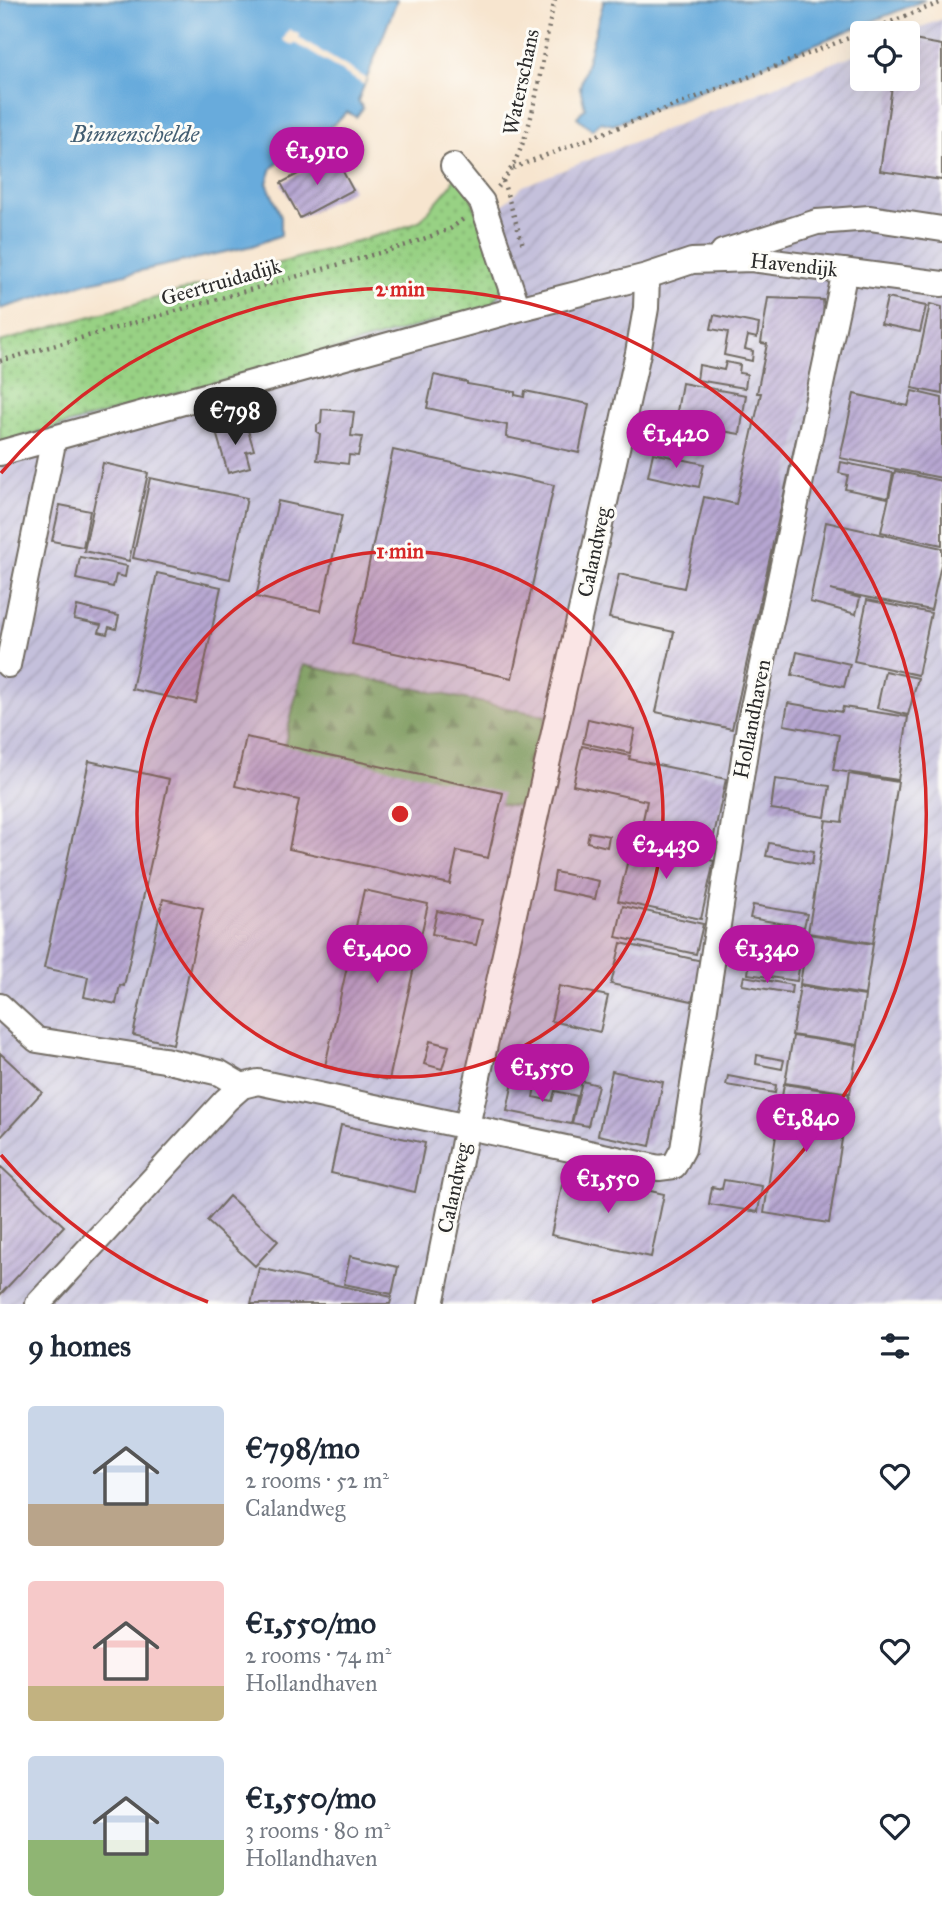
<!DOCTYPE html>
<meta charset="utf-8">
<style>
:root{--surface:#fff;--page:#f2f2f3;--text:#1f2937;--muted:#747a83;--accent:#b5179e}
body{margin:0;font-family:"IM FELL Great Primer",serif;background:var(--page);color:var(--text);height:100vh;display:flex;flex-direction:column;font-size:26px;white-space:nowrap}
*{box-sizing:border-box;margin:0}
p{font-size:23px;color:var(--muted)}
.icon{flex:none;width:38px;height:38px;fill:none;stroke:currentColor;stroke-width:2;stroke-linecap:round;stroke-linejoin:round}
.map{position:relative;height:1304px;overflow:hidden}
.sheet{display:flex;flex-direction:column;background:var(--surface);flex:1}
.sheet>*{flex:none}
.buttons{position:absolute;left:850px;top:21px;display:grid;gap:14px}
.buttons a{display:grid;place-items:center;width:70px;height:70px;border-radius:7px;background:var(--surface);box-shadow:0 7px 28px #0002;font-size:35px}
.price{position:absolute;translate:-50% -60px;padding:0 16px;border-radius:24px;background:var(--accent);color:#fff;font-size:23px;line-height:46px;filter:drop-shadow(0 2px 4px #0008)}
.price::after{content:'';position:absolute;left:50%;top:42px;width:21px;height:16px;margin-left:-10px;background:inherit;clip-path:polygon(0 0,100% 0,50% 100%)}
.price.active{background:#222;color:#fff}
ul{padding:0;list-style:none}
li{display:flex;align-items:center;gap:21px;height:175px;padding:0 28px}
li span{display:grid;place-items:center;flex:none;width:196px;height:140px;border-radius:7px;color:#555}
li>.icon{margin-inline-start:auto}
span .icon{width:84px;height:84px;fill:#fffc;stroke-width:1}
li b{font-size:30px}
h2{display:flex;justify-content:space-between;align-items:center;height:84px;padding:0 28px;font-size:30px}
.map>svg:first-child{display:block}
</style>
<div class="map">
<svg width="942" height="1304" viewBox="0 0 942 1304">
<defs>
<pattern id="industrial-furrows" width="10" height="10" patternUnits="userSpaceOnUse" patternTransform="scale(1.75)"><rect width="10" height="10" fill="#c4c0db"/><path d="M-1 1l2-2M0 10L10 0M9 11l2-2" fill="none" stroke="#a9a5bc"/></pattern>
<pattern id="grass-dots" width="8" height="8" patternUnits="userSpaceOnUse" patternTransform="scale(1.75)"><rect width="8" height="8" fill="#98d184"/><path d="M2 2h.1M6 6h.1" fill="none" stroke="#7caa6c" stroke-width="1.8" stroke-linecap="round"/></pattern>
<pattern id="forest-firs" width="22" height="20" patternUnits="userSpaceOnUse" patternTransform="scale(1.75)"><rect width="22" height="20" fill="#7ab372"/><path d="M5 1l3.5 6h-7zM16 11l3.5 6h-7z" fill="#64925e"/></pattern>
<pattern id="building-hatch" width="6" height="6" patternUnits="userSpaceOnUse" patternTransform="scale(1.75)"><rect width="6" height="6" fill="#b6a6d1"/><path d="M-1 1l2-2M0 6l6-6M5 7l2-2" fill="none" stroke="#9487aa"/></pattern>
</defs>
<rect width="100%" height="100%" fill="#fdfcf7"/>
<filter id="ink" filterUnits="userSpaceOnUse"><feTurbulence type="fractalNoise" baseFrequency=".0143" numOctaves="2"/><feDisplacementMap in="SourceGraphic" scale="14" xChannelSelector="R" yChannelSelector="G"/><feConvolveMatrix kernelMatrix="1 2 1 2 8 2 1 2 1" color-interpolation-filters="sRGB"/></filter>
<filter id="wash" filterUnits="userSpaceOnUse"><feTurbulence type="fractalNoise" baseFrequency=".00686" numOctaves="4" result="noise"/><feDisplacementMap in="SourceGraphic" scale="28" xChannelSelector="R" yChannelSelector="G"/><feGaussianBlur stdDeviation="1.57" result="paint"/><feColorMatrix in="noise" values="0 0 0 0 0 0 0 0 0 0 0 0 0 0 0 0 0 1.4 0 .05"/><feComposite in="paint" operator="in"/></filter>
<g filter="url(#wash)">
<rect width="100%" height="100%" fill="#f7e5cf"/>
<path fill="url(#industrial-furrows)" d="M942,19V1304H0V445L471,235L523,186L863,51V79H908V33H906Z"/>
<path fill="url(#grass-dots)" stroke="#627e58" stroke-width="2" d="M459,165L504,284L493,305L0,443V342L400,229L421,220L451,185Z"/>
<path fill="url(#forest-firs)" stroke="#526f4e" stroke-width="2" d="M303,665L546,716L526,806L508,805L282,756Z"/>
<path fill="#67abdc" stroke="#496b84" stroke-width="2" d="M0,0H397L358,101L363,108L356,117L347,112L325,132L282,158L272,168L267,183L281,216V235L252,246L90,282L0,309Z
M604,0H925L613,125L601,122L592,130L577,117L585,108L580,87Z"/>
<path fill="#f7e5cf" d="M289,29L300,35L299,38L366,78L364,85L295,43L293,46L283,40Z"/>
<g id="blocks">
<path fill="url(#building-hatch)" d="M908,39L942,45V180L880,171L893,79H908Z
M334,155L353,190L300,218L281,183Z
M768,298L823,300L824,313L732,729L656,712L674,632L609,618L619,574L684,588L704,497L736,504L761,393H757L767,344L761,343Z
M887,298L926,306L920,332L881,324Z
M930,304L942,307V394L912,388Z
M714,315L759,324L757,338L748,336L745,349L753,351L752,361L724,355L728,332L711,329Z
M726,362L740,365L739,373L747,374L745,388L697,380L699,365L724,370Z
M434,375L467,382V384L515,392V395L524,397L525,391L589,404L579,453L506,437L507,425L427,408Z
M682,383L746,395L740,434L675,423Z
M912,391L942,398V478L840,458L854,394L908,406Z
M322,409L354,412L351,436L362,437L358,456L349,455L348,464L317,460L320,434L317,432V425L321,423Z
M236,423L238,426L246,424L254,450L246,452L250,467L228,473L216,432Z
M393,450L554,485L512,678L352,644Z
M653,453L704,464L699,487L648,476Z
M841,462L893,473L888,498L845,489L848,475L839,473Z
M103,463L148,473L129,561L84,551Z
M895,471L942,481V545L881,532Z
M150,478L247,498L230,579L133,558Z
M278,501L342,515L321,611L256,597Z
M60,505L90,511L83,547L52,541Z
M826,522L942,548V560L931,610L830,590L860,598L856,614L810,602Z
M80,557L127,566L125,577L116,575L113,587L76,579Z
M157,573L221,587L196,703L132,689Z
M867,600L931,613L918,675L854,661Z
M77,606L119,616L116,629L109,627L107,634L99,632L101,625L74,619Z
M797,652L850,664L844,687L792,675Z
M885,671L918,678L908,715L877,708Z
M788,703L842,712L843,707L908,717L898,780L833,770L839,735L784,725Z
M588,719L635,729L630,753L583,743Z
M246,737L503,793L488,858L457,851L450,884L289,849L299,800L235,786Z
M582,746L630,756L629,759L726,779L710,854L639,838L647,801L573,785Z
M89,761L169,779L124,986L120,985L116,1004L84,997L88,977L44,968Z
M849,774L898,782L873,943L808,933L826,820L842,822Z
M775,779L830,786L825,817L771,809Z
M589,832L609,836L607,847L587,842Z
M632,843L714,861L701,919L618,901Z
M769,843L814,851L812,864L766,856Z
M555,872L599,881L595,899L552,890Z
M364,890L428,904L389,1080L325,1066Z
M163,899L203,908L173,1044L133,1035Z
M753,905L807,914L804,927L750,918Z
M623,906L703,924L696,954L616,937Z
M437,911L482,920L476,945L442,938L443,936L432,934Z
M808,934L873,944L865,995L800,984Z
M621,943L702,961L692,1001L611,984Z
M752,943L802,950L797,981L748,974Z
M744,976L792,985L791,993L742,985Z
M559,986L608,996L600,1032L551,1021Z
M800,986L865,996L858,1045L792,1035Z
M793,1036L858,1046L850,1093L785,1083Z
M430,1041L449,1046L442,1069L424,1064Z
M0,1053L42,1092L0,1138Z
M757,1055L784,1060L782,1069L756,1064Z
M612,1071L663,1082L650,1146L598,1135Z
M728,1076L776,1085L775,1093L726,1085Z
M582,1081L598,1085L588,1126L572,1123Z
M513,1082L535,1087L533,1097L552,1101L555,1091L577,1096L571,1124L507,1111Z
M784,1084L849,1094L829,1223L764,1213Z
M341,1125L425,1143L415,1192L331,1173Z
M0,1166L64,1226L0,1295Z
M565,1172L664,1194L651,1257L551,1235Z
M724,1180L762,1186L758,1212L709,1204L712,1187L722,1189Z
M229,1196L278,1241L255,1266L207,1221Z
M350,1256L398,1267L392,1294L344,1284Z
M259,1268L392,1297L390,1304H251Z"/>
</g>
</g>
<g filter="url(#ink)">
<use href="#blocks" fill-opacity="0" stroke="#726c64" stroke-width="2"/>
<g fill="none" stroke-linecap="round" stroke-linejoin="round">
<g stroke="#726c64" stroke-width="28">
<path id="minor" d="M453,166L482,202L518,309
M723,252L817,222L870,218L942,229
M647,276L692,261L751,259L942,284
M0,453L518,309L647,276L646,308L638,353L467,1126L431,1304
M8,665L54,438
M0,1006L37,1040L164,1060L220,1073L242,1086
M38,1304L226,1100L242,1086L258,1082L659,1168L674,1166L683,1149L749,726L845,271"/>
</g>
<path stroke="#726c64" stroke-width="4.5" stroke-dasharray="2 5" stroke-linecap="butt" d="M513,168L942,2
M503,181L523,245
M498,187C538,140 539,59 555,0
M0,361L407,245L450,229L466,217"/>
<use href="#minor" stroke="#fff" stroke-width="24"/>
</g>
</g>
<circle cx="400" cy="814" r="263" fill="#d62828" fill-opacity=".12"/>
<g fill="none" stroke="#d62828" stroke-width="3.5">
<circle cx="400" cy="814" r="263"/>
<path d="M208 1302A525 525 0 0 1 1 1155M1 473A525 525 0 1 1 592 1302"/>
</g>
<g text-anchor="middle" stroke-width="6" stroke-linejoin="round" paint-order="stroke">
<g font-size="21" fill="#2b2b2b" stroke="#fdfcf7">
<text transform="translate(521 82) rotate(-78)" y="7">Waterschans</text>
<text transform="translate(794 265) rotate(6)" y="7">Havendijk</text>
<text transform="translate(221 282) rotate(-16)" y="7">Geertruidadijk</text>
<text transform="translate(594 552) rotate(-78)" y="7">Calandweg</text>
<text transform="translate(752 719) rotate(-79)" y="7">Hollandhaven</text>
<text transform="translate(454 1188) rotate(-78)" y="7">Calandweg</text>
</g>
<g font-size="23" font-style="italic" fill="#435e72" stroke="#fdfcf7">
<text x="135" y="142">Binnenschelde</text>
</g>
</g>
<circle cx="400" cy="814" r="10" fill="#d62828" stroke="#fdfcf7" stroke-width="3.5"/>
<g font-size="21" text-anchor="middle" font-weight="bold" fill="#d62828" stroke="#fdfcf7" stroke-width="6" stroke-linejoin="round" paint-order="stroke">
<text x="400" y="296">2 min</text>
<text x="400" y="558">1 min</text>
</g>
</svg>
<div class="buttons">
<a><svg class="icon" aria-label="locate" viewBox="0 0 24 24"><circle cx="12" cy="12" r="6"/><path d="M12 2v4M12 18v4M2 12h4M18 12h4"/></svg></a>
</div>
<b class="price" style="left:317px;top:187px">€1,910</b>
<b class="price active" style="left:235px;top:447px">€798</b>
<b class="price" style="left:676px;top:470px">€1,420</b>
<b class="price" style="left:666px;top:881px">€2,430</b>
<b class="price" style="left:377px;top:985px">€1,400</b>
<b class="price" style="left:767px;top:985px">€1,340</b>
<b class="price" style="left:542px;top:1104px">€1,550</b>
<b class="price" style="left:806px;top:1154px">€1,840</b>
<b class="price" style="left:608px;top:1215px">€1,550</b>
</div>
<section class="sheet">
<h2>9 homes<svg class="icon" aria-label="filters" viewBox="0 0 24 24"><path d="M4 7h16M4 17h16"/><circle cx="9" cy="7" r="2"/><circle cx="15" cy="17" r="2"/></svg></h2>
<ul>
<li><span style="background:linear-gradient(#c9d6e8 70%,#b9a48a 0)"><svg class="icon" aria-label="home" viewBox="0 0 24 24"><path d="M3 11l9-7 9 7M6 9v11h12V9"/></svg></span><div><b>€798/mo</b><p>2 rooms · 52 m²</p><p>Calandweg</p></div><svg class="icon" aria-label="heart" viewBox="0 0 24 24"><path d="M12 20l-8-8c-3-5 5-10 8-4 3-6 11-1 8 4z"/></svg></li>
<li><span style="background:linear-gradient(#f6c9c9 75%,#c2b280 0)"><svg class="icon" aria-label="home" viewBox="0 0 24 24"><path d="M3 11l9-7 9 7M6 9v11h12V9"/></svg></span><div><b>€1,550/mo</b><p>2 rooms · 74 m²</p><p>Hollandhaven</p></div><svg class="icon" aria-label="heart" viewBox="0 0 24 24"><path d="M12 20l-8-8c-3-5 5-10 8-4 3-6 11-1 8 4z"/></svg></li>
<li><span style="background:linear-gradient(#c9d6e8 60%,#8fb573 0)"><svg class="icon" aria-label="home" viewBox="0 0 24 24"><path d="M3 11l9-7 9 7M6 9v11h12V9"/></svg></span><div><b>€1,550/mo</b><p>3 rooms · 80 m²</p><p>Hollandhaven</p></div><svg class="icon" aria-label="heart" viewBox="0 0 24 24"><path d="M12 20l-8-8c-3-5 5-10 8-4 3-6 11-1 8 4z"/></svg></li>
</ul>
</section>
